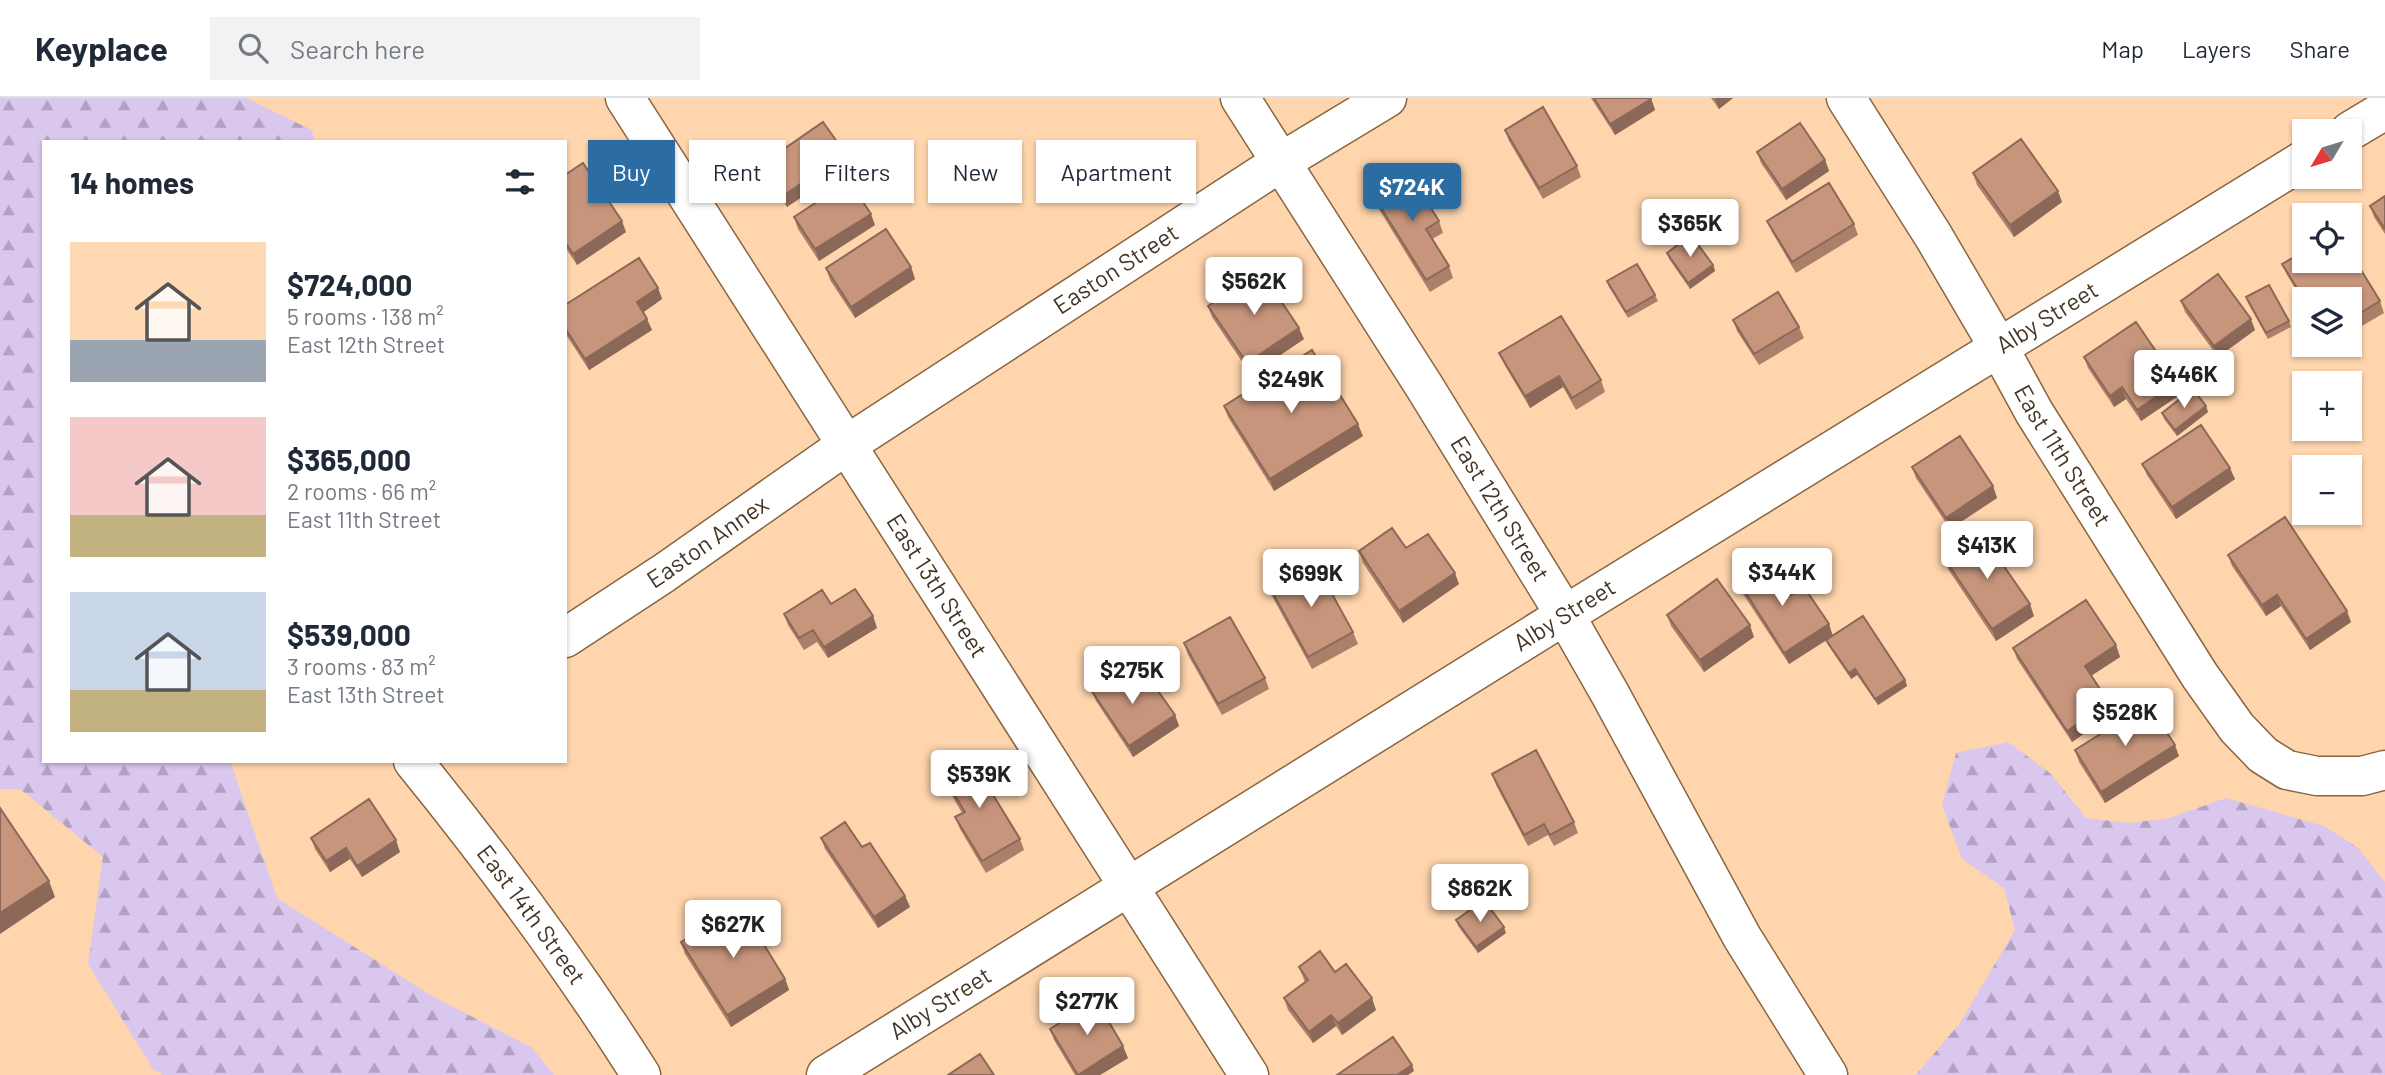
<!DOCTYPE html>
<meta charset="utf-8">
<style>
:root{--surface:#fff;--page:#f2f2f3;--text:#1f2937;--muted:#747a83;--line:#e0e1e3;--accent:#2b6ca2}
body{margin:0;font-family:Barlow,sans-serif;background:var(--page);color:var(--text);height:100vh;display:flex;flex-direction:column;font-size:26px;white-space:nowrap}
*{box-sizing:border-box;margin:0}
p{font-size:23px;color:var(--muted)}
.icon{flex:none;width:38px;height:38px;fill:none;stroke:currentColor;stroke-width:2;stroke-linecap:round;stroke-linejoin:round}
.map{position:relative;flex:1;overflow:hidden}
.sheet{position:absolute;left:42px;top:42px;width:525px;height:623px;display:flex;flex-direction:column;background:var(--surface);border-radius:0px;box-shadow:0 2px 5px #0004}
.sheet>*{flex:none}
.guide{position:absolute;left:588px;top:42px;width:665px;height:63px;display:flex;gap:14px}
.needle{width:46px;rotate:232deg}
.fabs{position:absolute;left:2292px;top:21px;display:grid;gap:14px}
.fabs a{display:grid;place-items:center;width:70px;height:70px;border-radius:0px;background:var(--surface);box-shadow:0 2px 5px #0004;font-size:35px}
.price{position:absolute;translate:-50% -60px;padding:0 16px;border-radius:7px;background:#fff;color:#222;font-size:23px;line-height:46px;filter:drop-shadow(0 2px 4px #0008)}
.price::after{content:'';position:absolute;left:50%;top:42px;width:21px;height:16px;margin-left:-10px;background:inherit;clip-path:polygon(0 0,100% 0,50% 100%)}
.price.on{background:var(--accent);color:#fff}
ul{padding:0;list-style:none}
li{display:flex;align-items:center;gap:21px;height:175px;padding:0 28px}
li span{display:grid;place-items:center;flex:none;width:196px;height:140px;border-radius:0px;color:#555}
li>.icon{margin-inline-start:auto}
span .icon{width:84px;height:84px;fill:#fffc;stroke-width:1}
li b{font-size:30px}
h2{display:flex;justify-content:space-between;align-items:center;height:84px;padding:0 28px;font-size:30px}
.tag{padding:0 24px;border-radius:0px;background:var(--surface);box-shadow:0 2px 5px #0004;font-size:24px;line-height:63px}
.tag.on{background:var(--accent);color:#fff}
header{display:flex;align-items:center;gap:42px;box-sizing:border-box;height:98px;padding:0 35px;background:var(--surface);border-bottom:2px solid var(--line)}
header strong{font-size:33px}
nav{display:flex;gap:38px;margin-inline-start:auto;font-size:24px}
.search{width:490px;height:63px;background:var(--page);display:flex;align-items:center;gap:18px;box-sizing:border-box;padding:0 24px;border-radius:0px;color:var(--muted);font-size:26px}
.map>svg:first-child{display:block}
</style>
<header>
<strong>Keyplace</strong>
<div class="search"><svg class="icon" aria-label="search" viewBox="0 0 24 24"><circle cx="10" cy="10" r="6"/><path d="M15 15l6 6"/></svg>Search here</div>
<nav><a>Map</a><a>Layers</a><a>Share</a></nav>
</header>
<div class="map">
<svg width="2385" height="977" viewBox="0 0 2385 977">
<defs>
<pattern id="forest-firs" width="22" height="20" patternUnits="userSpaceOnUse" patternTransform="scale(1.75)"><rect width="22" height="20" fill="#d9c7ed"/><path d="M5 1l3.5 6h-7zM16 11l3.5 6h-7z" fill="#b2a2c0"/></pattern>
</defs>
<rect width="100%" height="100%" fill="#fed5ad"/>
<path fill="url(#forest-firs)" d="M0,0H246L312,32L314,44H44V663H230L277,800L432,898L531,949L554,977H162L153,971L88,866L103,759L20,691H0Z
M2008,644L2051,676L2086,720L2129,725L2169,720L2226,700L2324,728L2358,750L2385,784V977H1916L1960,925L2015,832L2004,790L1962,761L1942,707L1956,655Z"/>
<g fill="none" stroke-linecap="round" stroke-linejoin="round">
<g stroke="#896540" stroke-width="41">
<g id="minor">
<path id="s1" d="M625,0L1249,977"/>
<path id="s2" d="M1240,0L1424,288L1565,517L1609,594L1742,839L1828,977"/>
<path id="s3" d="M1846,0L1934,139L1999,250L2034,314L2200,578L2237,630L2263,657L2287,672L2317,678H2362L2385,672"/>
<path d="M2350,33L2385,12"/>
<path id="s4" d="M565,540L664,475L848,346L1281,64L1387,0"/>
<path id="s5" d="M413,663C495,764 572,868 641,977"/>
<path id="s6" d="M826,977L1565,517L2305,61"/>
</g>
</g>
<use href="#minor" stroke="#fff" stroke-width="38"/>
</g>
<path fill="#ab806b" d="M1591,0H1651L1655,12L1615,37Z
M1711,0H1733L1719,11Z
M1505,32L1577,68L1581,79L1543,101L1509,43Z
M1757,54L1825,62L1829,73L1786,102L1761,65Z
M845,55L849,67L787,109L765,78L761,67Z
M1973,75L2062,104L2014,139L1977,87Z
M565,77L626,134L577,167L565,149Z
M1373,97L1439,123L1443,135L1432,141L1449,168L1453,180L1430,194L1377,108Z
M2385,98V136L2374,119L2370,108Z
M794,119L875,127L819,163L798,131Z
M1767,123L1854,126L1858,137L1796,175L1772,134Z
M1667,155L1713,167L1715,173L1690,191L1669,161Z
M2282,166L2380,203L2384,215L2350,235V201H2305V207L2287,177Z
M911,169L915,181L855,220L830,182L826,170Z
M1607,183L1655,197L1658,203L1628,220L1609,189Z
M658,190L662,201L643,214L652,232L589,272L565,235V207Z
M2246,199L2289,223L2291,229L2268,241L2248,205Z
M2181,203L2255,232L2218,259L2185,214Z
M1208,208L1304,241L1251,277L1212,219Z
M1733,222L1799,229L1804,240L1759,267L1737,233Z
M1499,255L1601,282L1605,294L1576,312L1563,289L1530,310L1504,266Z
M2084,259L2177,284L2181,296L2141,323L2126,301L2114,309L2088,270Z
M1224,308L1363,338L1274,393L1228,319Z
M2206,308L2208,314L2177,338L2164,321L2162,315Z
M2142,366L2235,381L2176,421L2147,377Z
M1912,369L1993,388L1997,400L1950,431L1916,380Z
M1406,450L1459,486L1403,525L1363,465L1359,453Z
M2228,457L2351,524L2310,552L2281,508L2266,518L2232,468Z
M1944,460L2034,518L1996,543L1948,471Z
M1737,481L1789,498L1833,537L1905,582L1907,588L1878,607L1857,577L1851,581L1828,547L1826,542L1789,566L1741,493Z
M1269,488L1353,534L1358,546L1312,571L1273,500Z
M831,506L873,518L877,530L828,560L817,544L804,552L788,527L784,516Z
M1667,517L1754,539L1704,574L1671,528Z
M1184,545L1265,580L1269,591L1222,617L1188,557Z
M2116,547L2120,559L2091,578L2113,616L2072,644L2017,561L2013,550Z
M1139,591L1175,617L1179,628L1133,659L1096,603L1091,592Z
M2075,652L2179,658L2105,705L2079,664Z
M940,673L1020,741L1024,752L986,775L960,731L955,719L962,715L944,684Z
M1492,676L1574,724L1578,735L1554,748L1548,737L1528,748L1496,687Z
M311,740L400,754L362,779L350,761L330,774L315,751Z
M821,740L905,798L910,809L878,830L825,751Z
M1456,822L1506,835L1478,855L1458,828Z
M681,844L785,881L789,892L731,929L685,856Z
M1299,869L1335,874L1376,912L1342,937L1336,928L1313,945L1288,912L1284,900L1305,884Z
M1050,931L1128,960L1100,977H1075L1054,942Z"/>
<path fill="#8b6857" d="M1715,0H1733L1719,11Z
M1651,1L1655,12L1615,37L1610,26Z
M845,55L849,67L787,109L783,98Z
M1825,62L1829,73L1786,102L1782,91Z
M2058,93L2062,104L2014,139L2010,127Z
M871,116L875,127L819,163L815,151Z
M622,123L626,134L577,167L573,156Z
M1713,167L1715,173L1690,191L1688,185Z
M911,169L915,181L855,220L851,209Z
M658,190L662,201L641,216L637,204Z
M647,221L652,232L589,272L585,261Z
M2251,221L2255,232L2218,259L2214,248Z
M1299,230L1304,241L1251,277L1247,265Z
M1559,278L1563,289L1530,310L1525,298Z
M2177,284L2181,296L2141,323L2137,312Z
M2122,289L2126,301L2114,309L2110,298Z
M2206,308L2208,314L2177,338L2175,332Z
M1358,326L1363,338L1274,393L1270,381Z
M2230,370L2235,381L2176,421L2172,409Z
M1993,388L1997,400L1950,431L1946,420Z
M1455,475L1459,486L1403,525L1399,513Z
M2277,497L2281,508L2266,518L2262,507Z
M2030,506L2034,518L1996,543L1992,531Z
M2347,513L2351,524L2310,552L2306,541Z
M873,518L877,530L828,560L824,549Z
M1829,526L1833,538L1789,566L1784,555Z
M1750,527L1754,539L1704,574L1700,562Z
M2116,547L2120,559L2089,579L2085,568Z
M1855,571L1857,577L1851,581L1849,575Z
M1905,582L1907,588L1878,607L1875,601Z
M2109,605L2113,616L2072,644L2067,633Z
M1175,617L1179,628L1133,659L1129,648Z
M2175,647L2179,658L2105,705L2101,694Z
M396,742L400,754L362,779L357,768Z
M346,750L350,761L330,774L326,763Z
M49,783L55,799L0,836V815Z
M905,798L910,809L878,830L874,819Z
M1504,829L1506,835L1478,855L1476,849Z
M785,881L789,892L731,929L727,917Z
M1372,900L1376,912L1342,937L1338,925Z
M1331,917L1336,928L1313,945L1309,934Z
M1123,948L1128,960L1100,977H1078Z
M1412,967L1414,973L1408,977H1397Z"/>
<path fill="#c7957c" stroke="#8b6857" stroke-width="2" d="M1594,0H1651V1L1610,26Z
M1543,9L1577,68L1539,90L1505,32Z
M823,24L845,55L783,98L761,67Z
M1800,25L1825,62L1782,91L1757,54Z
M2021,41L2058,93L2010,127L1973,75Z
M583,65L622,123L573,156L565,144V77Z
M1408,74L1439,123L1426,131L1449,168L1426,182L1373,97Z
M849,83L871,116L815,151L794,119Z
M1829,85L1854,126L1792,164L1767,123Z
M2385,98V131L2370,108Z
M886,131L911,169L851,209L826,170Z
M1691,137L1713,167L1688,185L1667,155Z
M2305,153V163H2350V154L2380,203L2350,221V201H2305V203L2282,166Z
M639,160L658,190L637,204L647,221L585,261L565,230V207Z
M1637,166L1655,197L1626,214L1607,183Z
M1261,173L1299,230L1247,265L1208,208Z
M2218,176L2251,221L2214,248L2181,203Z
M2269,187L2289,223L2266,235L2246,199Z
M1778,194L1799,229L1754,256L1733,222Z
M1561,218L1601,282L1572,300L1559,278L1525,298L1499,255Z
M2136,224L2177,284L2137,312L2122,289L2110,298L2084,259Z
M1312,252L1358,326L1270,381L1224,308Z
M2193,291L2206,308L2175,332L2162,315Z
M2201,327L2230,370L2172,409L2142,366Z
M1960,338L1993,388L1946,420L1912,369Z
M2285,419L2347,513L2306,541L2277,497L2262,507L2228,457Z
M1392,430L1406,450L1428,436L1455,475L1399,513L1359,453Z
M1981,435L2030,506L1992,531L1944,460Z
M1314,463L1353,534L1308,559L1269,488Z
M1766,463L1789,498L1804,489L1829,526L1784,555L1737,481Z
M1717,481L1750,527L1700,562L1667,517Z
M855,491L873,518L824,549L813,532L799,540L784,516L822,492L831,506Z
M2086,502L2116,547L2085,568L2109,605L2067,633L2013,550Z
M1863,518L1905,582L1875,601L1855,571L1849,575L1826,542Z
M1230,519L1265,580L1218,606L1184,545Z
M1124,570L1139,591L1151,583L1175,617L1129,648L1091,592Z
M2148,606L2175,647L2101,694L2075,652Z
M1536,652L1574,724L1550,737L1544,726L1524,737L1492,676Z
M968,656L1020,741L982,763L955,719L965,714L940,673Z
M369,701L396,742L357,768L346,750L326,763L311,740Z
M0,710L49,783L0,815Z
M845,724L862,749L870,745L905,798L874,819L821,740Z
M1484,802L1504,829L1476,849L1456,822Z
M740,808L785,881L727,917L681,844Z
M1320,853L1335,874L1346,866L1372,900L1338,925L1331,917L1309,934L1284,900L1308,882L1299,869Z
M1096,902L1123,948L1078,977L1050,931Z
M1393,939L1412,967L1397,977H1337Z
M980,956L994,977H948Z"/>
<g text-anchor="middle" stroke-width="7" stroke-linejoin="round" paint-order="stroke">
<g font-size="24" fill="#453524" stroke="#fed5ad">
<text dy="8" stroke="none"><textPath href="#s4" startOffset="663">Easton Street</textPath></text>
<text dy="8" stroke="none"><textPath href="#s6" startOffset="1437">Alby Street</textPath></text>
<text dy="8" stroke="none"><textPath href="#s3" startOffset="418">East 11th Street</textPath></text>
<text dy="8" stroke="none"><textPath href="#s2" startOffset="486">East 12th Street</textPath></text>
<text dy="8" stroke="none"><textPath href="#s4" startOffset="172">Easton Annex</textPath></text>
<text dy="8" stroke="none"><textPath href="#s1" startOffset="579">East 13th Street</textPath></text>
<text dy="8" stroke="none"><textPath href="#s6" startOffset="870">Alby Street</textPath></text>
<text dy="8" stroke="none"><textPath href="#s5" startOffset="194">East 14th Street</textPath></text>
<text dy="8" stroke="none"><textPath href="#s6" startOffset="135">Alby Street</textPath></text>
</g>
</g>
</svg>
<div class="fabs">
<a><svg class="needle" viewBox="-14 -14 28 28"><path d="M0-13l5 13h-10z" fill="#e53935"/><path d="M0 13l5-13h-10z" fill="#747a83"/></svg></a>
<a><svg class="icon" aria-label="locate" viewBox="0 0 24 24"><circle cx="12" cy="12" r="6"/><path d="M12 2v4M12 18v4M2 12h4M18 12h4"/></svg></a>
<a><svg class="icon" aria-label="layers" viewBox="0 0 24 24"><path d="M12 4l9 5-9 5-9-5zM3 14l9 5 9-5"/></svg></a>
<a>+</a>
<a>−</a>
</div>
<b class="price on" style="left:1412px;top:125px">$724K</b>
<b class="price" style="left:1690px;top:161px">$365K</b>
<b class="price" style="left:1254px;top:219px">$562K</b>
<b class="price" style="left:2184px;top:312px">$446K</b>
<b class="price" style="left:1291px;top:317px">$249K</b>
<b class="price" style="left:1987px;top:483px">$413K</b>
<b class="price" style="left:1782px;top:510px">$344K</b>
<b class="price" style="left:1311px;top:511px">$699K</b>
<b class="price" style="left:1132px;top:608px">$275K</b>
<b class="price" style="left:2125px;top:650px">$528K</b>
<b class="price" style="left:979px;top:712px">$539K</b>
<b class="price" style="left:1480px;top:826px">$862K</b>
<b class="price" style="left:733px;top:862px">$627K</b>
<b class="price" style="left:1087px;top:939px">$277K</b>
<div class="guide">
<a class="tag on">Buy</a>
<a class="tag">Rent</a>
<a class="tag">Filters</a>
<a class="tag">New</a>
<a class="tag">Apartment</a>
</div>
<section class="sheet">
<h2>14 homes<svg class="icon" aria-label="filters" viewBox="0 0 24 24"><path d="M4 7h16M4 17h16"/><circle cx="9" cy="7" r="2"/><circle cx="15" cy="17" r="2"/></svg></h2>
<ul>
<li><span style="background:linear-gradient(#ffd9b3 70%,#9aa5b1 0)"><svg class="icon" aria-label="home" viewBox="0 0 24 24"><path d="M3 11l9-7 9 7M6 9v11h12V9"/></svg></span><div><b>$724,000</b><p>5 rooms · 138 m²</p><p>East 12th Street</p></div></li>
<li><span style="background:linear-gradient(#f6c9c9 70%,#c2b280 0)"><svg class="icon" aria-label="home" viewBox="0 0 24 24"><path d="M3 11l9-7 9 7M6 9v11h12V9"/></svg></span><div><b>$365,000</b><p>2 rooms · 66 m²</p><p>East 11th Street</p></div></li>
<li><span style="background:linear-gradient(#c9d6e8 70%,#c2b280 0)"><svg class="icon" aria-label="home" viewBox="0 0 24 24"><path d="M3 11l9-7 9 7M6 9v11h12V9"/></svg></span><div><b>$539,000</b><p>3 rooms · 83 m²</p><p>East 13th Street</p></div></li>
</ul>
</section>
</div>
